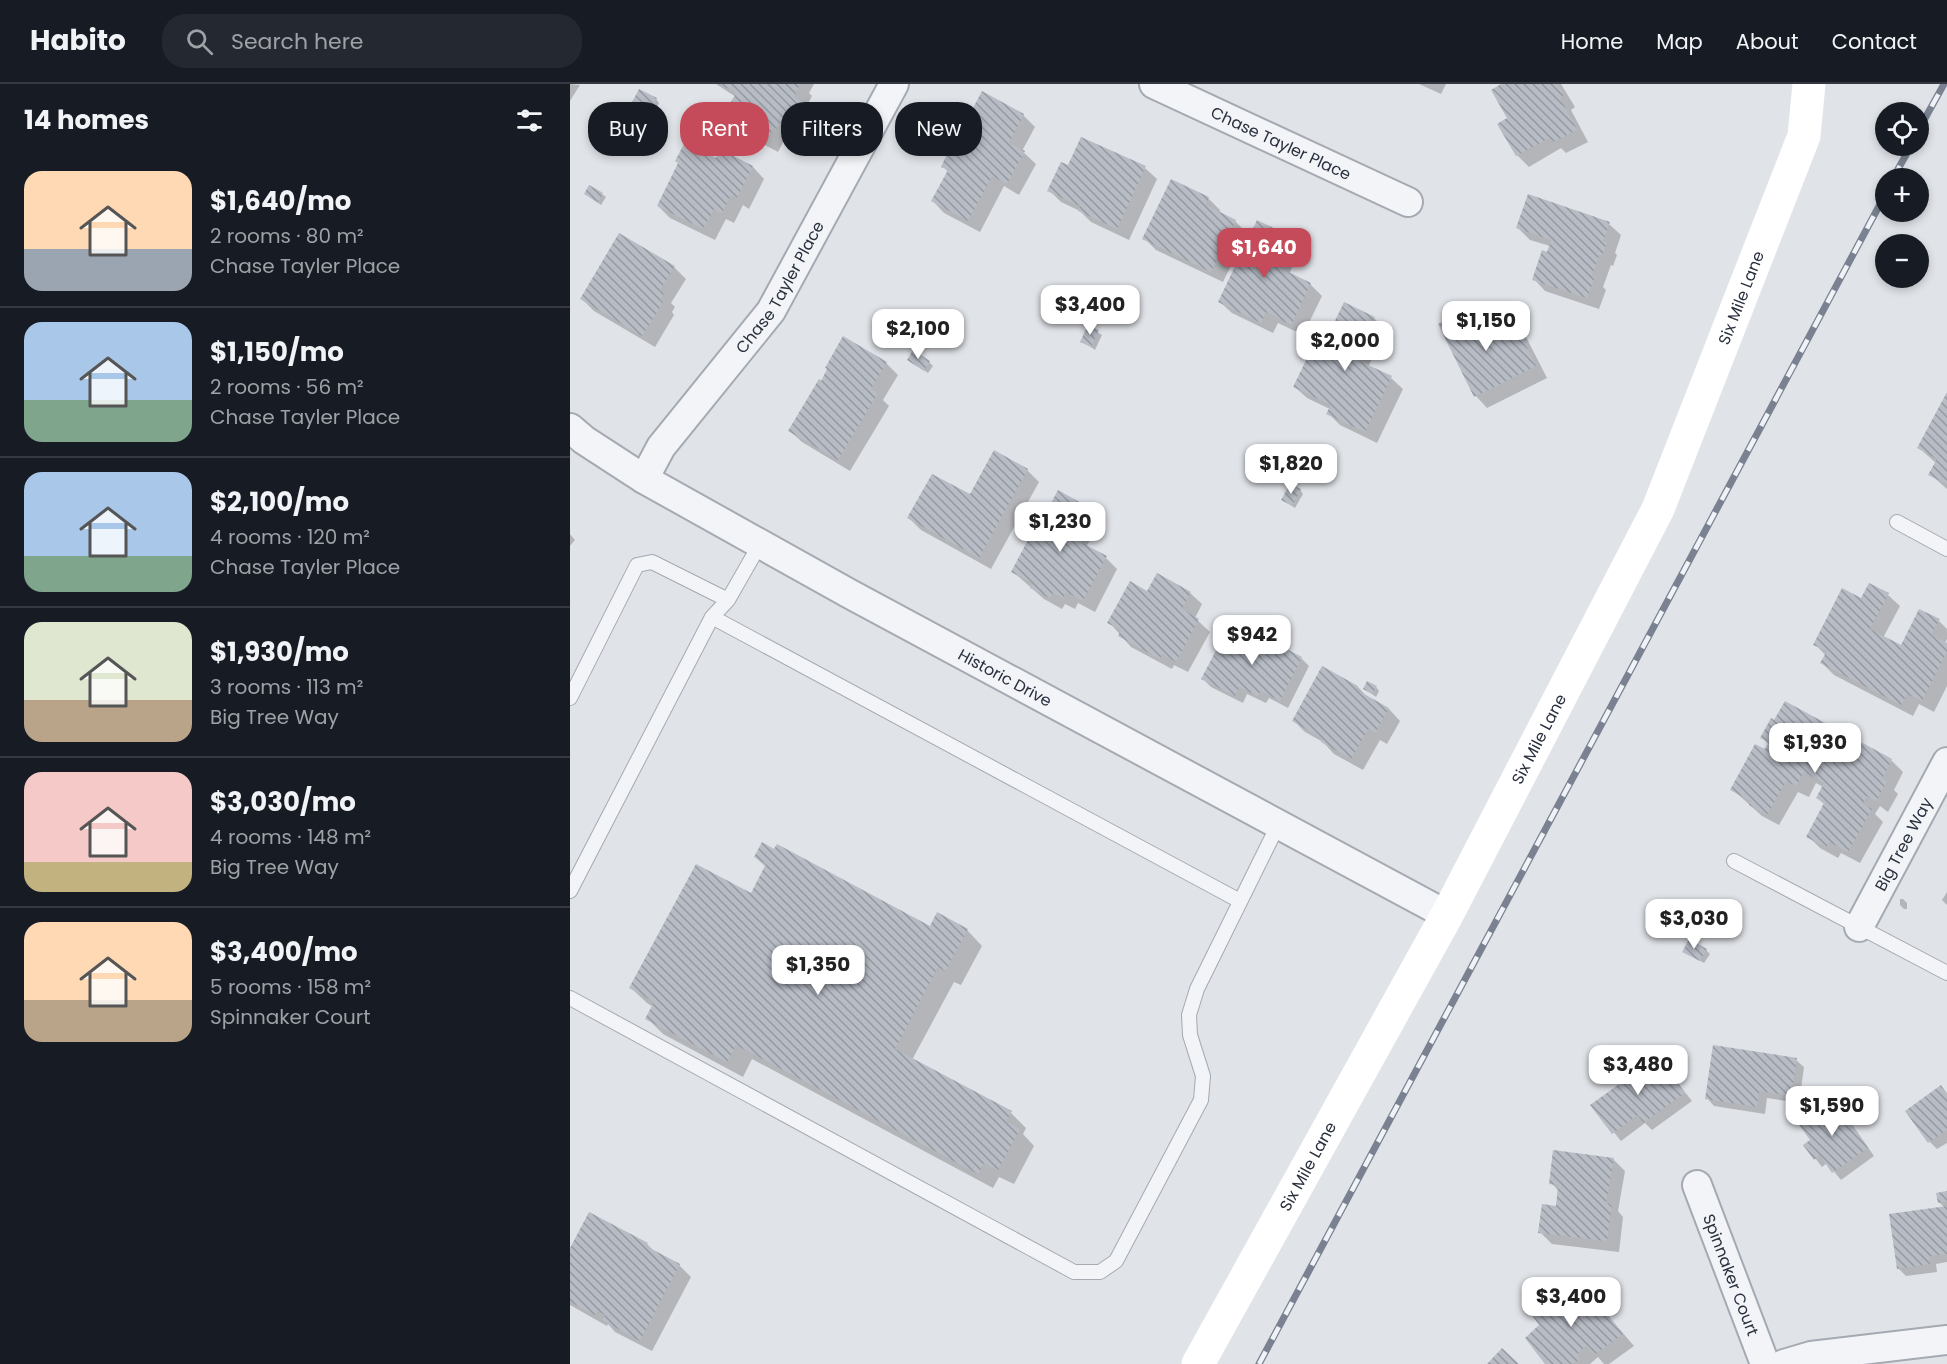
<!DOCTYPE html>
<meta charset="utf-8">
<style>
:root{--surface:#171b24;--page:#242831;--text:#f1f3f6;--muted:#9ea1a6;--line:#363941;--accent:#c64b5a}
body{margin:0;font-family:Poppins,sans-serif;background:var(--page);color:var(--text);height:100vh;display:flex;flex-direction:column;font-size:22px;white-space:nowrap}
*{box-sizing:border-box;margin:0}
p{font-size:20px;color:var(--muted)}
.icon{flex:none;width:33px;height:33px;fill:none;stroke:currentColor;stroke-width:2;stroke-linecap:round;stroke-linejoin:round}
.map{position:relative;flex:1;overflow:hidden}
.details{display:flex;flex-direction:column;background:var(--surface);width:570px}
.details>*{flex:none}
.banner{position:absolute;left:18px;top:18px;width:570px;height:54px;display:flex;gap:12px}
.tools{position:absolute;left:1305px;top:18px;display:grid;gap:12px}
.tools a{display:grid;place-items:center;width:54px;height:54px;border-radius:50%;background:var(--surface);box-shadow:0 3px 9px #0003;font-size:30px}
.price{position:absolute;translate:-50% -51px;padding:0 14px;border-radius:12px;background:#fff;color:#222;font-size:20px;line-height:39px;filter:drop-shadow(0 2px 3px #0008)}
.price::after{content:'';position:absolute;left:50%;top:36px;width:18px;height:14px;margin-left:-9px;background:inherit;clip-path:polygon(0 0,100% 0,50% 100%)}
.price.selected{background:var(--accent);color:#fff}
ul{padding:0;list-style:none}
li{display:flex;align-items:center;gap:18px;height:150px;padding:0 24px}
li+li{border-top:2px solid var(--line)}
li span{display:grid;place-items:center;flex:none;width:168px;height:120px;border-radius:18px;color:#555}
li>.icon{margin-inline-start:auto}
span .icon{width:72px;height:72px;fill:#fffc;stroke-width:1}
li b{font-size:26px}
h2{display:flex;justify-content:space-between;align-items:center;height:72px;padding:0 24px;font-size:26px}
.chip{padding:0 21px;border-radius:24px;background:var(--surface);box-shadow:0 3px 9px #0003;font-size:21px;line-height:54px}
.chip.selected{background:var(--accent);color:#fff}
header{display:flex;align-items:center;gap:36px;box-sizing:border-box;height:84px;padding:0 30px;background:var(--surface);border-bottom:2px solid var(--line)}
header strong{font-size:28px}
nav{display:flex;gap:33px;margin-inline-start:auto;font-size:21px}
.search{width:420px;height:54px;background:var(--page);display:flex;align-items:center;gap:15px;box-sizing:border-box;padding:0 21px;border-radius:24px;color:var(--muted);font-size:22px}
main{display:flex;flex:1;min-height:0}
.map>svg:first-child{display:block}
</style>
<header>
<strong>Habito</strong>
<div class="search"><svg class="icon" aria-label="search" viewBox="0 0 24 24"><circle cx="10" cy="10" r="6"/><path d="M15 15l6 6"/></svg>Search here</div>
<nav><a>Home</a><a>Map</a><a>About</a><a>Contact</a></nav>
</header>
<main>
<section class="details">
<h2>14 homes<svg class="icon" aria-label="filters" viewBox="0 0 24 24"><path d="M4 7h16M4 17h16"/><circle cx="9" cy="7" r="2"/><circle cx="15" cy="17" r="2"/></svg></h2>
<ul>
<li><span style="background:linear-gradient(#ffd9b3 65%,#9aa5b1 0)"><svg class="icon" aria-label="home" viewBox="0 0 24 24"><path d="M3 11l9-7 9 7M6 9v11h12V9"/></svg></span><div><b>$1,640/mo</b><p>2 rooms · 80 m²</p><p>Chase Tayler Place</p></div></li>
<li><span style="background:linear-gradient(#a9c7e8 65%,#7fa58c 0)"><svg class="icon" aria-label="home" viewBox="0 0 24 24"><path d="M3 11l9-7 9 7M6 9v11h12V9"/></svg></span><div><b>$1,150/mo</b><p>2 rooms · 56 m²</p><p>Chase Tayler Place</p></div></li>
<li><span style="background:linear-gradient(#a9c7e8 70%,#7fa58c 0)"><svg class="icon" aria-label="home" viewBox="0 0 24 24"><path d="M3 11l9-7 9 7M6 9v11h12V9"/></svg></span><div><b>$2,100/mo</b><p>4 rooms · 120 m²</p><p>Chase Tayler Place</p></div></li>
<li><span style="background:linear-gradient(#dfe7d0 65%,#b9a48a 0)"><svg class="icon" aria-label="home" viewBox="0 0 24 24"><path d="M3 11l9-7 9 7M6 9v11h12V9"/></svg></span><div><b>$1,930/mo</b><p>3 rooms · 113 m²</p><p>Big Tree Way</p></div></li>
<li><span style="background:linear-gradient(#f6c9c9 75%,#c2b280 0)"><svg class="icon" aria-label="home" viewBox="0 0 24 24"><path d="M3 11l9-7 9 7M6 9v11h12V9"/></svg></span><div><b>$3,030/mo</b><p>4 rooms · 148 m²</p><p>Big Tree Way</p></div></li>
<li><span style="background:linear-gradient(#ffd9b3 65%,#b9a48a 0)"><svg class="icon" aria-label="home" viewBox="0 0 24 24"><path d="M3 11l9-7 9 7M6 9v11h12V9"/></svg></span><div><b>$3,400/mo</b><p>5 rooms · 158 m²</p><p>Spinnaker Court</p></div></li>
</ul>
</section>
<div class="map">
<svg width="1377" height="1280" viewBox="0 0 1377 1280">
<defs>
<pattern id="building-back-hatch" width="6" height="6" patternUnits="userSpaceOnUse" patternTransform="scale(1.5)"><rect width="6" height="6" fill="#b7bcc5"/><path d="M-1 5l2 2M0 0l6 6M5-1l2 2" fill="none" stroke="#9599a1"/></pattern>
</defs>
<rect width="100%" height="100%" fill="#e0e3e8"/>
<path fill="#0003" d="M0,0L10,1L0,17Z
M146,0H244L239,9L242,12L236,23L242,30L234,47L226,42L219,55L216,53L208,68L166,46L154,34L166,13Z
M849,0H876L871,10Z
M934,0H991L1005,23L1001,26L1018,58L996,69L991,64L959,83L947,71L939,34Z
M86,15L89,19L81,34L62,22Z
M453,31L465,43L452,67L466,80L449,111L434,102L410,148L374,129L363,117L378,88L373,82L384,54L378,48L394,35Z
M151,67L183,83L194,95L179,125L173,121L164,139L156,135L145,156L100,134L88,122L110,80L146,76Z
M498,83L575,84L587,95L559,156L521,138L510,127L491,118L479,106Z
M32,110L36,113L31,121L19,113Z
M638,114L650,126L649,129L665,137L677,149L653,198L586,166L574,154Z
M1039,140L1051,151L1045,169L1047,171L1043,182L1041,181L1033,203L1036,206L1029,225L975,207L964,195L980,162L960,156L948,144Z
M719,153L731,165L719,190L740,200L752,212L733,251L708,239L703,249L662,229L650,218Z
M104,183L116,195L101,219L105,223L102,228L104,231L85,263L24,227L12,215Z
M899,226L911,237L915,246L922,243L925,246L942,238L954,249L977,294L917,324L906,312Z
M804,234L816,246L798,283L821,294L833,305L807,359L770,341L758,329L760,325L737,314L725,303L750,270Z
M519,243L532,251L525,266L512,257Z
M273,254L316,279L328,291L313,316L319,322L280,387L232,358L220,347L251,299Z
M339,276L359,278L363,282L358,289Z
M1377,311V405L1360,390L1366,379L1349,364Z
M457,386L469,398L421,485L351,446L339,434L400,412Z
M730,406L733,410L725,424L713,416Z
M519,425L531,437L516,463L536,474L547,485L525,528L508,519L505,525L495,520L492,525L474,515L443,488Z
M0,450L5,456L0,462Z
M578,509H620L632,520L625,534L640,548L618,588L604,581L602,585L561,563L539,538Z
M1318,511L1330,522L1313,554L1331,563L1369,537L1377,545V555L1375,559L1377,560V602L1364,628L1349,620L1343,632L1264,591L1252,579L1256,572L1245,560L1292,516Z
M673,544L731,574L739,582L718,624L699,614L696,619L677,610L673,619L641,603L633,595L661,567Z
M788,603L798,614L819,625L830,637L817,660L810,656L793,686L764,670L753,658L735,648L723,636Z
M806,603L809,607L806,613L795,605Z
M1258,642L1270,654L1266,661L1273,665L1279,653L1321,676L1333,688L1324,706L1328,710L1318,728L1310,722L1305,730L1313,738L1290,779L1271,769L1268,774L1250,764L1238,752L1255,721L1248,714L1253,703L1246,699L1239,713L1228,708L1209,741L1192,732L1162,705L1195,667L1199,661L1192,653Z
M185,773L360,844L397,846L412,862L391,901L384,898L342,976L441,1029L456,1044L453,1050L464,1062L444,1100L429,1093L423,1104L182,975L173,993L93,950L77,934L83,923L77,919L61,904L181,811L196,783Z
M1377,808V821L1372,816Z
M1330,815H1333L1337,819V825H1334L1330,821Z
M1136,866L1140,870L1134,879L1114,867Z
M1088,974L1122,1017L1082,1046L1075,1039L1051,1057L1022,1021Z
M1226,976L1234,983L1229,1019L1197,1014L1195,1030L1144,1022L1137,1014Z
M1371,1003L1377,1009V1059L1367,1065L1360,1058Z
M1265,1018L1272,1026L1304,1072L1271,1096L1257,1079L1252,1083L1235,1061L1242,1056Z
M1043,1075L1055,1087L1048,1127L1053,1133L1049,1168L982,1160L970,1148L987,1124L989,1107L981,1099Z
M1377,1109V1178L1366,1180L1367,1188L1336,1192L1328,1184L1375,1124L1369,1118Z
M77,1160L86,1169L109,1181L121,1193L82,1267L45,1248L38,1240L37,1242L0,1221V1167Z
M1012,1201L1064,1262L1039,1280H1034L1028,1273L1020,1280H977L971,1241L984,1222Z"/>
<path fill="url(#building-back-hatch)" d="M150,0H230L224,13L232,17L221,36L214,32L207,45L204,43L196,58L152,34L166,9Z
M931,0H988L994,11L990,14L1007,46L983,58L979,54L946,72L927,40L937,34L921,6Z
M69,5L87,14L78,31L60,22Z
M412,7L454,30L439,59L455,67L437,100L422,92L398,137L361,117L378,86L371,83L378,68L376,67L383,52L376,49L387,30L393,33L399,22L403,24Z
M511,53L576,82L547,145L508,127L510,122L477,107L491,78L498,81Z
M115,58L146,74L150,65L183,82L167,114L161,111L152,129L144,125L133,145L87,122L108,79L105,77Z
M601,95L639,113L636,121L666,136L641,188L572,155Z
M19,101L33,109L28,118L14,110Z
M958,110L1040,138L1033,157L1037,158L1032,171H1029L1022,192L1025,193L1017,214L962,196L972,166L977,168L981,156L946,144Z
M687,136L720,152L706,182L741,199L721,241L696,228L691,239L648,218Z
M49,149L105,182L90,206L94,210L90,216L93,218L72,252L10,215Z
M774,218L805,233L785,275L822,292L795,348L756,330L761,321L723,303L742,264L750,268Z
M899,224L910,247L922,241L924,245L943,236L966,282L904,313L868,240Z
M518,241L529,246L521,263L510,258Z
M273,252L317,278L301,305L308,309L268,376L218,347L249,295L251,297L257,285L255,284Z
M343,266L360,277L354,287L337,276Z
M1377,308V400L1358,391L1367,375L1347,364Z
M424,366L458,385L409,474L337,434L362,390L400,410Z
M720,400L731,405L722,422L711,416Z
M488,406L520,424L503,454L537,472L513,517L496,508L493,514L483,509L480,514L460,504L462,499L441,488L468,437L471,438Z
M587,489L621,508L612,525L629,535L606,578L592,570L590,575L548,552L551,546L537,539L560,497L577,507Z
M1299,499L1319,509L1300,545L1331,561L1349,525L1370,535L1361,551L1377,559V568L1352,617L1337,610L1331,621L1250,579L1257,567L1243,561L1272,504L1291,514Z
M672,542L732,573L710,617L691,607L687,612L669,603L665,612L631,595L650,559L661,565Z
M752,582L788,602L787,606L819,624L805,649L798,645L781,675L751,658L753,655L722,637Z
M797,597L807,602L802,610L793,605Z
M1215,617L1259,641L1253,652L1272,663L1278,651L1322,675L1312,695L1317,697L1306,717L1297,712L1293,720L1302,725L1278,768L1259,758L1256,763L1236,753L1254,719L1246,714L1254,699L1234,688L1226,702L1216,697L1197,731L1179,721L1181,717L1160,706L1185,660L1195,665L1199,658L1190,654L1201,634L1204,636Z
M192,758L204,765L207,760L360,842L367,828L398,845L375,887L368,883L325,965L442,1027L436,1038L450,1045L428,1086L414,1079L408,1090L166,961L157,978L75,935L84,918L59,904L126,780L181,809L196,780L184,773Z
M1119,855L1137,865L1130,877L1112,868Z
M1143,961L1227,974L1221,1012L1189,1007L1187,1023L1135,1015Z
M1088,972L1115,1009L1073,1039L1068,1031L1042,1050L1020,1021Z
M1371,1001L1377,1010V1046L1358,1059L1335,1027Z
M1265,1016L1298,1064L1262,1089L1250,1071L1244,1076L1233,1061L1240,1056L1229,1041Z
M983,1066L1044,1074L1036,1119L1042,1120L1037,1157L968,1149L972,1120L986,1122L988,1101L979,1100Z
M1377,1107V1117L1368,1119L1366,1109Z
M1377,1122V1170L1359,1172L1360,1180L1327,1185L1319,1130Z
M19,1128L78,1159L76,1162L110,1180L70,1257L32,1236L35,1231L27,1227L25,1231L0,1218V1164Z
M1012,1199L1053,1250L1024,1271L1016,1262L1007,1270L1010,1275L1003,1280H975L955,1254L969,1241L961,1230L980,1215L984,1220Z
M932,1264L949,1280H917Z"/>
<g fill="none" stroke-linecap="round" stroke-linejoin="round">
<g stroke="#a5aab2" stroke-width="16">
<path id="lane" d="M1327,438L1377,465
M142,533L670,817
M0,614L67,481L82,478L158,516
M1164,777L1377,889
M0,807L142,533L158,516L190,460
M0,914L504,1188H530L546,1177L631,1016L633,992L620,951L619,931L627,905L708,741"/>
</g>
<g stroke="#a5aab2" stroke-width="32">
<g id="street">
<path id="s1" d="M584,0L838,118"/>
<path id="s2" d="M0,344L14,356L74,395L280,510L877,831"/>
<path id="s3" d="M74,395L91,363L201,227L324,0"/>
<path id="s4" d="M1289,843L1377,678"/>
<path id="s5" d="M1127,1101L1195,1280"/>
<path d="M1214,1280L1241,1272L1377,1256"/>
</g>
</g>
<use href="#lane" stroke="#f2f4f7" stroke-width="14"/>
<use href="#street" stroke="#f2f4f7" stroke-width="28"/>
<path stroke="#fff" stroke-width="33" id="s6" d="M628,1280L877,831L1088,425L1234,52L1239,0"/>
<g stroke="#7a8291" stroke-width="7">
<path id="rail" d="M1348,47L1374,0
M1323,94L1341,62
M689,1280L1316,109"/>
</g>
<use href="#rail" stroke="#eff2f6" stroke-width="4.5" stroke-dasharray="14" stroke-linecap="butt"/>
</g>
<g text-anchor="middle" stroke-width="4.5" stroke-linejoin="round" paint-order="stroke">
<g font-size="16" fill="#29303e" stroke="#eff2f6">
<text dy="6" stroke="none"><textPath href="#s1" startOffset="140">Chase Tayler Place</textPath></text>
<text dy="6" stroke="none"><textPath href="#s3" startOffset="236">Chase Tayler Place</textPath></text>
<text dy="6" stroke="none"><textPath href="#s6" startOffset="1198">Six Mile Lane</textPath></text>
<text dy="6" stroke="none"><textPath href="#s2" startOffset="502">Historic Drive</textPath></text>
<text dy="6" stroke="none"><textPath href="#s6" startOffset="712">Six Mile Lane</textPath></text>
<text dy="6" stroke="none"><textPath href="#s4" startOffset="94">Big Tree Way</textPath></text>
<text dy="6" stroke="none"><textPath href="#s6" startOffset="226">Six Mile Lane</textPath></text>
<text dy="6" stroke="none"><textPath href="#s5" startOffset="96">Spinnaker Court</textPath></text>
</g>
</g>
</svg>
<div class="tools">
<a><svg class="icon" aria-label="locate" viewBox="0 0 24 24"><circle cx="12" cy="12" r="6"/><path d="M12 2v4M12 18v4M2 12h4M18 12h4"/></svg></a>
<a>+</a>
<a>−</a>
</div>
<b class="price selected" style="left:694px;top:195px">$1,640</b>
<b class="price" style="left:520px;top:252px">$3,400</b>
<b class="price" style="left:916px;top:268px">$1,150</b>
<b class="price" style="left:348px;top:276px">$2,100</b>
<b class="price" style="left:775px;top:288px">$2,000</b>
<b class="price" style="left:721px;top:411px">$1,820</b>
<b class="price" style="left:490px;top:469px">$1,230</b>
<b class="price" style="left:682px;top:582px">$942</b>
<b class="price" style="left:1245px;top:690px">$1,930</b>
<b class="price" style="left:1124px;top:866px">$3,030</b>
<b class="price" style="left:248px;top:912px">$1,350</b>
<b class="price" style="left:1068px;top:1012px">$3,480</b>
<b class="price" style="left:1262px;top:1053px">$1,590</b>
<b class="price" style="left:1001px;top:1244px">$3,400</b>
<div class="banner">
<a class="chip">Buy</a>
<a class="chip selected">Rent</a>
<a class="chip">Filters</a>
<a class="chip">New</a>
</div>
</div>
</main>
